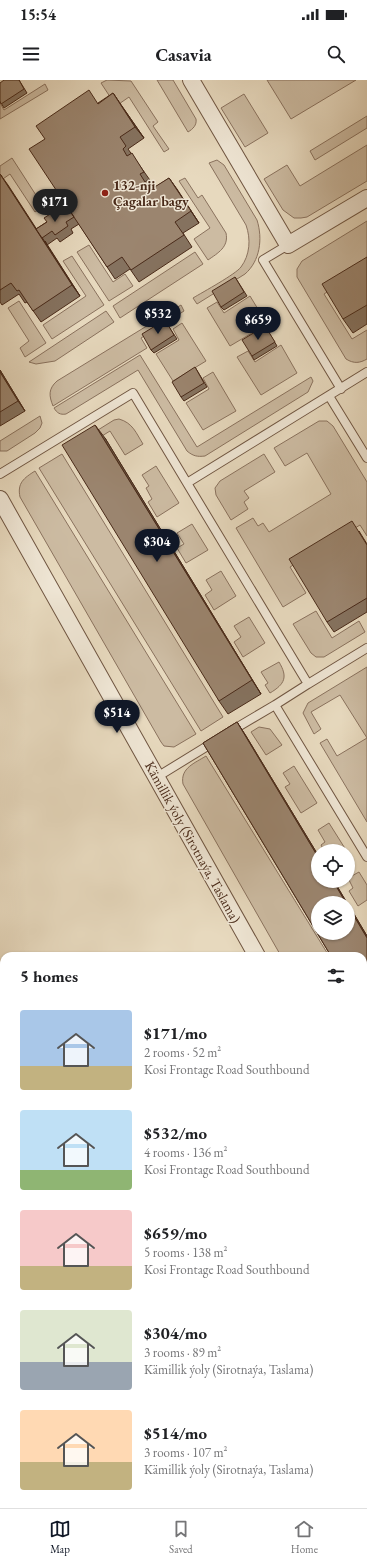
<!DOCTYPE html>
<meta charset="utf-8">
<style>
:root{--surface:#fff;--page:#f6f6f6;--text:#202124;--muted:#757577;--line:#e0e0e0;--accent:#111827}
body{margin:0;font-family:"EB Garamond",serif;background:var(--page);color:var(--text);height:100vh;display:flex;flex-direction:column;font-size:15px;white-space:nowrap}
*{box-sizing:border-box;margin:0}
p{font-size:13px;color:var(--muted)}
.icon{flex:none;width:22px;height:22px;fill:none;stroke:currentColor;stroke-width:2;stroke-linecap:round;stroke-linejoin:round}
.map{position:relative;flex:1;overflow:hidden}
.details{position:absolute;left:0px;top:872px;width:367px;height:556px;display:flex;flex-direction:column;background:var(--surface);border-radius:12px 12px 0 0;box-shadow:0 1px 3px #0004}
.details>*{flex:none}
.buttons{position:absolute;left:311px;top:764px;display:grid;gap:8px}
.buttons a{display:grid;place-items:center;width:44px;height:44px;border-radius:50%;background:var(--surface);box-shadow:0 1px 3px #0004;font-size:20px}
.price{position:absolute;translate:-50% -34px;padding:0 9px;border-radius:14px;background:var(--accent);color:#fff;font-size:13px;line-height:26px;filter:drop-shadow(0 1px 2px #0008)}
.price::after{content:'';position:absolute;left:50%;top:24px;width:12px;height:9px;margin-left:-6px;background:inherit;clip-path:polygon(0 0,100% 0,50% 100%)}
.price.current{background:#222;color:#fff}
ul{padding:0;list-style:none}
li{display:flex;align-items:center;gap:12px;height:100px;padding:0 20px}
li span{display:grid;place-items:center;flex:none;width:112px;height:80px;border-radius:4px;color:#555}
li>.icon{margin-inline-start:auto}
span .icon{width:48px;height:48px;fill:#fffc;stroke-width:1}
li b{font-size:17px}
h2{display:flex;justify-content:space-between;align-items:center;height:48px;padding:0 20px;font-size:17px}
.status{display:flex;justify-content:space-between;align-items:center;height:28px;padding:0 20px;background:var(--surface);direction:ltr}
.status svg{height:11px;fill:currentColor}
header{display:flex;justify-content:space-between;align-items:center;height:52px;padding:0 20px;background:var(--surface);font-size:18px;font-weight:700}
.menu{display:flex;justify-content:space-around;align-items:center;height:56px;border-top:1px solid var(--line);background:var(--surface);font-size:11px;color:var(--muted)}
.menu a{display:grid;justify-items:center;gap:2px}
.menu .current{color:var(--accent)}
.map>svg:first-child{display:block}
</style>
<div class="status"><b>15:54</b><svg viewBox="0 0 49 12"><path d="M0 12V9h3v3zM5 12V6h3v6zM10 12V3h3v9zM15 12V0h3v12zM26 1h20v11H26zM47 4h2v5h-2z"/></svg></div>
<header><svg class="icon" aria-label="menu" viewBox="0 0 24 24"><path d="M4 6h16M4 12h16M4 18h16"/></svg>Casavia<svg class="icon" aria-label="search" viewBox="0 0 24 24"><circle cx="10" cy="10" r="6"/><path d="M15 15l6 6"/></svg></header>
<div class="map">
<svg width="367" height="1428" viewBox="0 0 367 1428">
<rect width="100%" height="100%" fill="#e7d9be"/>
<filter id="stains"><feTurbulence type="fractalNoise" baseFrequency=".005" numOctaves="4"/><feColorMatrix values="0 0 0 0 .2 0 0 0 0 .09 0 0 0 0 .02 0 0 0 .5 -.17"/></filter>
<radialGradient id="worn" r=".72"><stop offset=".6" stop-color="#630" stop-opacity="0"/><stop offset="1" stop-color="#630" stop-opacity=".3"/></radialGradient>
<path fill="#ccbba2" stroke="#8a725e" d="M107,0L131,1L158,42L153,46L169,69L164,72L129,17L116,26L101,3Z
M157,0H173L196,39C197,45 193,49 188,52Z
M267,0H356L291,39Z
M45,4L48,10L0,39V23L4,30Z
M244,14L268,53L245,67L221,28Z
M367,36V48L315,80L310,71Z
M367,65V101L307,137L301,138H294L283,130L264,99L287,85L300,106Z
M12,78L43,126L35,132L10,94L0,101V86Z
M217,80L224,85L257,140C263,159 260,181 245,194L197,224L193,218C203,212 236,194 241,187C250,175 251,159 246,145L209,83Z
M185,98L198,118L202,115L226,153C229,167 218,173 208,180L194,159L210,148L179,101Z
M367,141V187L324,214L352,259L367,250V279C360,283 354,284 346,279L297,197V189L302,181Z
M89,165L113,202L125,194L133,206L109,221L77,172Z
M195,172L203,184L120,238L113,226Z
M72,176L104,225L52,259L43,245L86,216L63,181Z
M250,216L267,244L230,266L207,228L217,222L224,233Z
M19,221L46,263L25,277L20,268L29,261L8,228Z
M181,225L184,231L141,258L147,268L53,326C49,316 48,309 57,301Z
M106,231L114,242L55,281L36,284L29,282Z
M182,243L206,281L173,301L156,274L179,260L173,249Z
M281,265L297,293L261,315L237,277L248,271L255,282Z
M140,275L197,367L311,297L313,301L308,312L205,376C197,377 193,376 187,371L138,290L66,334C60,335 57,333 54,328Z
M213,292L236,331L203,350L186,323L209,309L203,298Z
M40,336L42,343L40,348L35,353L7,371H0V361Z
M119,339C133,343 136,353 143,364L125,375L110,351L73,374L69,368L114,340Z
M319,341H327L333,346L367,402V456L360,445L290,487L306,513L283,527L236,448L253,438L258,446L263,443L269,452L331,414L307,373L285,386L274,368Z
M62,374L223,637L201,651L39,388Z
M264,374L275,392L244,411L249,418L244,422L248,429L231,440L216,415L215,408L220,401Z
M156,386L179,423L157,437L148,422L152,419L146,408L149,406L142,395Z
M35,391L196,654L174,667L164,666L161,662L20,417C17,403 24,398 35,391Z
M192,444L208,470L186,483L177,468L184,464L177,453Z
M221,491L236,516L214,530L205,515L212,510L206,500Z
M316,531L332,558L359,541L365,552L324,577H316L311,573L293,544Z
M249,537L265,563L243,577L234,562L241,557L234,546Z
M279,582C288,597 285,604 270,613L265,605L268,603L261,592Z
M367,587V742L320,663L327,659L337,676L367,658L340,615L311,632L321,649L314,654L303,633L308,623Z
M259,647L270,649L282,665L266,675L251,652Z
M206,676L329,876H281L183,704C180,688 195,683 206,676Z
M294,686L317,723L301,733L285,707L290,704L283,693Z
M329,743L346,770L345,771H324L321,765L325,762L318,750Z
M359,792L367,805V820L358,826L349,811L353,808L348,798Z
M367,964V1028L363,1021V966Z"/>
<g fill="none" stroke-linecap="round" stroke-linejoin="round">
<g stroke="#705642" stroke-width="10">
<path id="lane" d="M288,165L263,180L341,309
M329,316L367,378
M0,394L133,313L187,403L367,292
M187,403L308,604L367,568
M308,604L275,625L367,777
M231,651L275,625
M157,697L214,662
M363,952L367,949"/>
</g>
<g stroke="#705642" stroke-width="18">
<path id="street" d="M191,0L288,165L367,118
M0,419L257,876
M363,1068L367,1075"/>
</g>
<path stroke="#492a19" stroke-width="2.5" stroke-dasharray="1 2" stroke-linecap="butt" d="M0,1166L4,1172
M155,1424L157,1428"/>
<use href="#lane" stroke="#efe6d5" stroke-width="8"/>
<use href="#street" stroke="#efe6d5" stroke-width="16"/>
</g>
<path fill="#85725f" stroke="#492a19" d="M19,0L27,13L4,28L0,21Z
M113,13L144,58L128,69L152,103L151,104L154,108L169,98L199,143L183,153L192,167L139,202L130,189L115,199L79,144L71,149L73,153L60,162L57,158L47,165L45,161L80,216L41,242L27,222L25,223L19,214L2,225L0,222V94L36,149L68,128L98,23Z
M367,177V244L353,253L343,239Z
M235,197L247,216L224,230L221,227Z
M167,244L177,259L154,273L151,270Z
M265,246L277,266L254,280L252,276Z
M195,287L207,307L184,321L181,317Z
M0,290L25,331L0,346Z
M105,358L261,614L228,634L219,621Z
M359,451L367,464V532L334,552L327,542Z
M237,642L246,656L318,775V801H334L347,823H318V853H348V824L367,856V933L363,928V876H331L203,663Z"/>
<path fill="#6c5d4e" stroke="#492a19" d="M113,13L121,25L144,58L135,47Z
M0,94L8,105L80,216L72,205Z
M169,98L177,109L199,143Z
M0,290L25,331L18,321L0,292Z
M95,345L105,358L261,614L252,600Z
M237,642L246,656L318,775V777Z
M333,801H334L347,823H346Z
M348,824L367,856V858L348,826Z"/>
<path fill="#9b856f" stroke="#492a19" d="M4,0H19L24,9L1,24L0,21V3Z
M89,10L98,24L113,13L135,47L120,57L126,66L123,69L127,76L132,73L144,92L140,94L145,102L148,100L153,108L169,98L191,131L175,142L184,155L131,190L122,177L107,187L29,69L45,59L36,46Z
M0,94L72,205L33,231L19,210L17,211L11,203L0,210Z
M68,128L74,137L66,142L68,146L55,155L52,151L42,158L36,149L47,142L44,138L58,129L60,133Z
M367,177V225L343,239L322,204Z
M235,197L244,212L221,227L212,211Z
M165,240L174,255L151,270L142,254Z
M265,246L275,262L252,276L242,260Z
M195,287L204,303L181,317L172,302Z
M0,292L18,321L0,332Z
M95,345L252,600L219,621L62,365Z
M352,441L367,465V518L327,542L289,479Z
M237,642L318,777V801H333L346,823H318V853H348V826L367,858V915L363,917V876H331L203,663Z"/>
<circle fill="#8f2418" stroke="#efe6d5" stroke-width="1.5" cx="105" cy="113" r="4"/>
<g text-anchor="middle" stroke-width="3" stroke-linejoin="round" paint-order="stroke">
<g font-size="14" font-weight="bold" fill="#492a19" stroke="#efe6d5" text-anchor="start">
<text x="113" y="110">132-nji<tspan x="113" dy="16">Çagalar bagy</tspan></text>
</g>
<g font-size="14" fill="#492a19" stroke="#efe6d5">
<text transform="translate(193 762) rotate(61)" y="5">Kämillik ýoly (Sirotnaýa, Taslama)</text>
</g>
</g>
<rect width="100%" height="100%" filter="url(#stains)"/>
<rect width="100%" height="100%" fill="url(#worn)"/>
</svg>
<div class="buttons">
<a><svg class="icon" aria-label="locate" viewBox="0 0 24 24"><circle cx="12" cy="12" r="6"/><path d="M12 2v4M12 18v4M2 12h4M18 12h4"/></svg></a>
<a><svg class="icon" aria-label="layers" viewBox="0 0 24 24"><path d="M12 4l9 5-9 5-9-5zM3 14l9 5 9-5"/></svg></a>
</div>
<b class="price current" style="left:55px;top:143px">$171</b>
<b class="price" style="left:158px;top:255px">$532</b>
<b class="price" style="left:258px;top:261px">$659</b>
<b class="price" style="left:157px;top:483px">$304</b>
<b class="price" style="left:117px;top:654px">$514</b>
<section class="details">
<h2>5 homes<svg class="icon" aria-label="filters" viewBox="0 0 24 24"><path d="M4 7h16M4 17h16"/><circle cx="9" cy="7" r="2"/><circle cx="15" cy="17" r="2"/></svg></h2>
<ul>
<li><span style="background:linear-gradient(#a9c7e8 70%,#c2b280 0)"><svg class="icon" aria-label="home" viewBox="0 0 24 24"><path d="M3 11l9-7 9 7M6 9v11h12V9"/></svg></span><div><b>$171/mo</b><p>2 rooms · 52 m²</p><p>Kosi Frontage Road Southbound</p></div></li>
<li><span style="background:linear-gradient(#bfe0f5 75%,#8fb573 0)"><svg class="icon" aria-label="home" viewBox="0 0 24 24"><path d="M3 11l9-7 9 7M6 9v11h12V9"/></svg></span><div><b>$532/mo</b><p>4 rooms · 136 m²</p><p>Kosi Frontage Road Southbound</p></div></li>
<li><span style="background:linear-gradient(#f6c9c9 70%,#c2b280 0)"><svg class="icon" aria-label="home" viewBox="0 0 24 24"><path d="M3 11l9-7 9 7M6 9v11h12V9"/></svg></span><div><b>$659/mo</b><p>5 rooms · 138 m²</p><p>Kosi Frontage Road Southbound</p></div></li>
<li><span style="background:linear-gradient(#dfe7d0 65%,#9aa5b1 0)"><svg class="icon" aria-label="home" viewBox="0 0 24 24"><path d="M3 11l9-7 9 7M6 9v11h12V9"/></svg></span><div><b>$304/mo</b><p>3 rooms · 89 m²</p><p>Kämillik ýoly (Sirotnaýa, Taslama)</p></div></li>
<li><span style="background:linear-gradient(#ffd9b3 65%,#c2b280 0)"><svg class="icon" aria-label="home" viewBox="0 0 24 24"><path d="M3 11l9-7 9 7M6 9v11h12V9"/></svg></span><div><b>$514/mo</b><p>3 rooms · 107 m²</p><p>Kämillik ýoly (Sirotnaýa, Taslama)</p></div></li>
</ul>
</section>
</div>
<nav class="menu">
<a class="current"><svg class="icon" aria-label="map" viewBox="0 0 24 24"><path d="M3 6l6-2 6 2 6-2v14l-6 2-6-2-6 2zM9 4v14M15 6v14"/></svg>Map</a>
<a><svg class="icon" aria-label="saved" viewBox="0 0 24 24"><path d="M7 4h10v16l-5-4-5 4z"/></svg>Saved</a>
<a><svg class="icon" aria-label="home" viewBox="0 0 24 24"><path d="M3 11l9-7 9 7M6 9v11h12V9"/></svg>Home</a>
</nav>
